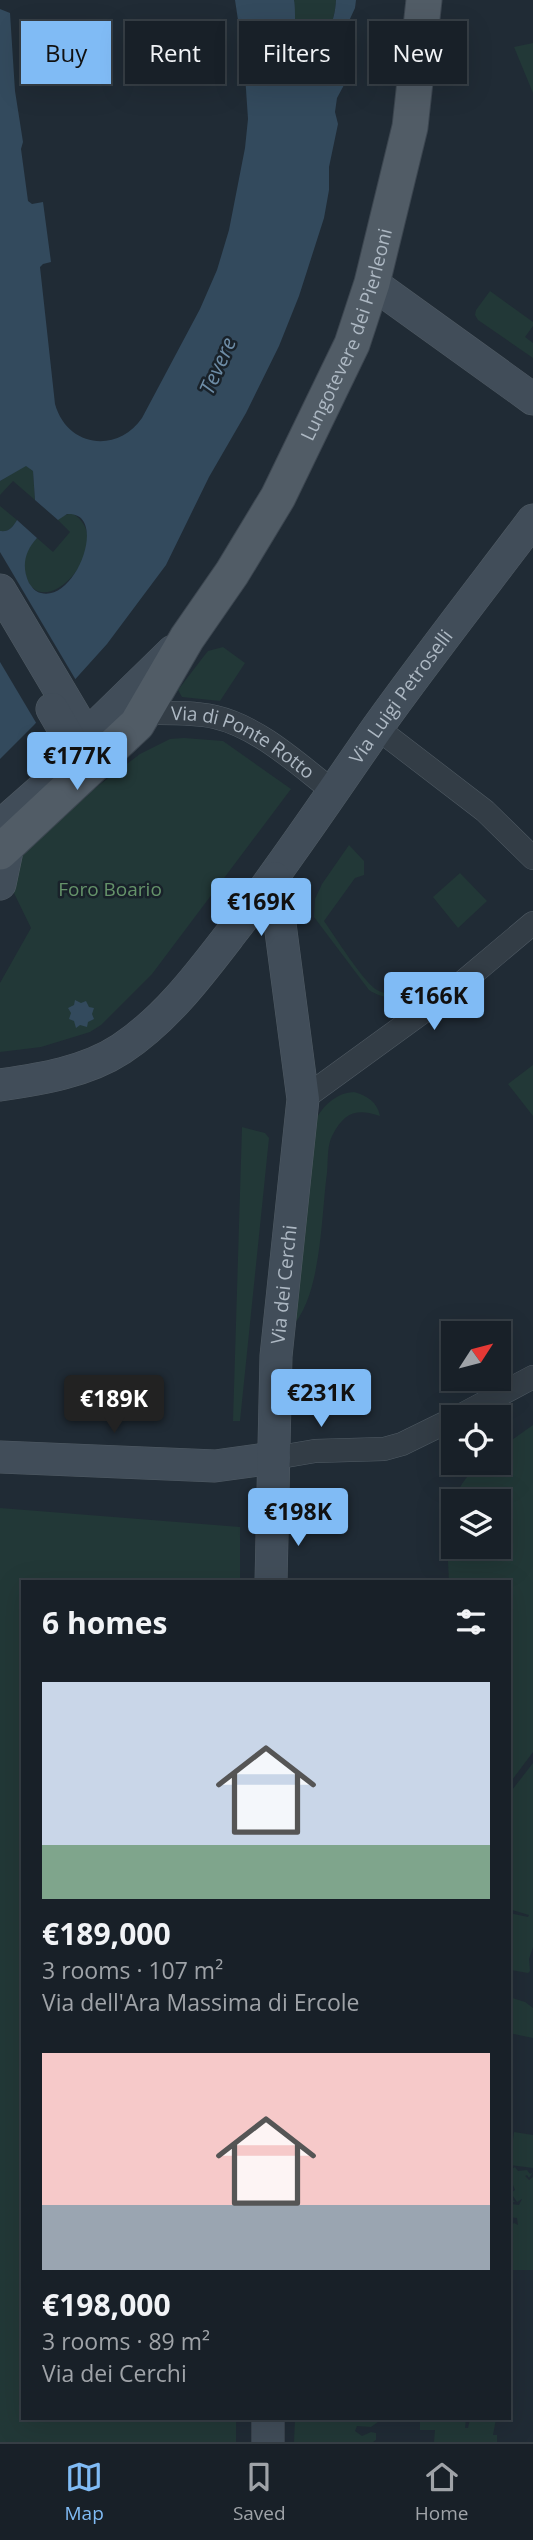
<!DOCTYPE html>
<meta charset="utf-8">
<style>
:root{--surface:#182028;--page:#212830;--text:#f1f3f6;--muted:#9fa3a8;--line:#363e45;--accent:#80bbf5}
body{margin:0;font-family:"Open Sans",sans-serif;background:var(--page);color:var(--text);height:100vh;display:flex;flex-direction:column;font-size:26px;white-space:nowrap}
*{box-sizing:border-box;margin:0}
p{font-size:23px;color:var(--muted)}
.icon{flex:none;width:38px;height:38px;fill:none;stroke:currentColor;stroke-width:2;stroke-linecap:round;stroke-linejoin:round}
.map{position:relative;flex:1;overflow:hidden}
.sheet{position:absolute;left:21px;top:1580px;width:490px;height:840px;display:flex;flex-direction:column;background:var(--surface);border-radius:0px;box-shadow:0 7px 28px #0002,0 0 0 2px var(--line)}
.sheet>*{flex:none}
.hud{position:absolute;left:21px;top:21px;width:492px;height:63px;display:flex;gap:14px}
.needle{width:46px;rotate:54deg}
.fabs{position:absolute;left:441px;top:1321px;display:grid;gap:14px}
.fabs a{display:grid;place-items:center;width:70px;height:70px;border-radius:0px;background:var(--surface);box-shadow:0 7px 28px #0002,0 0 0 2px var(--line);font-size:35px}
.price{position:absolute;translate:-50% -60px;padding:0 16px;border-radius:7px;background:var(--accent);color:#111;font-size:23px;line-height:46px;filter:drop-shadow(0 2px 4px #0008)}
.price::after{content:'';position:absolute;left:50%;top:42px;width:21px;height:16px;margin-left:-10px;background:inherit;clip-path:polygon(0 0,100% 0,50% 100%)}
.price.on{background:#222;color:#fff}
ul{padding:0;list-style:none}
li{display:grid;align-content:center;gap:14px;height:371px;padding:0 21px}
li span{display:grid;place-items:center;height:217px;border-radius:0px;color:#555}
li>.icon{margin-inline-start:auto}
span .icon{width:126px;height:126px;fill:#fffc;stroke-width:1}
li b{font-size:30px}
h2{display:flex;justify-content:space-between;align-items:center;height:84px;padding:0 21px;font-size:30px}
.pill{padding:0 24px;border-radius:0px;background:var(--surface);box-shadow:0 7px 28px #0002,0 0 0 2px var(--line);font-size:24px;line-height:63px}
.pill.on{background:var(--accent);color:#111}
.menu{display:flex;justify-content:space-around;align-items:center;height:98px;border-top:2px solid var(--line);background:var(--surface);font-size:19px;color:var(--muted)}
.menu a{display:grid;justify-items:center;gap:4px}
.menu .on{color:var(--accent)}
.map>svg:first-child{display:block}
</style>
<div class="map">
<svg width="533" height="2442" viewBox="0 0 533 2442">
<rect width="100%" height="100%" fill="#202b35"/>
<path fill="#223837" d="M294,0H336C335,21 327,44 305,51L296,39Z
M533,43V93L514,47Z
M490,291L533,322V326L525,337L533,343V358L478,320L475,315L476,310Z
M26,465L33,471L35,500L13,481L0,495V481Z
M0,506L17,520C12,528 9,532 0,531Z
M72,513C122,543 38,632 25,572C22,559 27,548 37,538L53,552L70,532L58,520L62,516Z
M223,647L245,663L220,701L182,697L178,690L204,656L208,651Z
M184,738L223,741L291,789L152,974L101,1025L90,1032L41,1047L0,1052V983L31,928L14,893L13,882L22,854L94,789L140,754L170,739Z
M349,845L364,861V875L355,878L324,921C334,935 364,983 377,990C388,997 403,992 413,985V991C396,998 384,1000 369,990L314,917L315,899L322,884Z
M460,873L487,901L458,928L433,897Z
M533,1065V1116L508,1084Z
M354,1092C368,1096 377,1102 380,1116C357,1108 344,1112 332,1136C327,1146 328,1161 327,1173C321,1217 322,1297 290,1329L317,1117C326,1103 337,1093 354,1092Z
M242,1127L265,1133L269,1138L240,1421H233Z
M533,1425V1752L509,1784V1582H449L447,1542L453,1502V1547H499V1502H453C459,1486 468,1474 480,1463H499V1449Z
M0,1508L240,1527V1582H23V2418L236,2419V2442H0Z
M533,1763V1947L529,1959L530,1971L528,1973L511,1970L509,1967V1913L528,1917L529,1915L509,1909V1794Z
M509,1997L525,2002L533,2008V2038L509,2033Z
M514,2132L533,2135V2168L510,2165Z
M515,2167L518,2171L527,2170L530,2174L533,2172L529,2178L527,2175L525,2176L529,2180L533,2177V2270H509V2228L514,2223L518,2225L517,2218L509,2217V2196L515,2202H511V2204L519,2205L522,2199L517,2202L511,2193L515,2190L513,2185L509,2193V2171Z
M295,2419H466L465,2428H468L470,2419H496L493,2435H497V2442H434L435,2430H420V2421L382,2419L371,2427L357,2426L355,2431L362,2436L371,2432L376,2433V2440L373,2442H294Z"/>
<path fill="#334a5d" d="M235,0H294C297,16 291,41 305,51C327,44 335,21 336,0H356L355,8L343,34L342,47L346,71L344,85L337,98L335,112L338,124L329,167V190L324,218L299,296L279,346L246,413L209,477L166,565L107,644L34,725L0,759V531C9,532 12,528 17,520L37,538C25,551 21,566 29,583C32,587 35,592 41,593C77,602 109,511 67,514L58,520L35,500L33,471L26,466L0,481V9L10,13L15,91L23,142L21,149L28,201L32,204L43,202L51,262L43,264L40,267L55,404C67,447 117,454 142,418L200,309L217,270L229,230L245,148L248,119L244,60Z
M75,1000L81,1003L86,1001L89,1007L94,1008L92,1014L94,1019L88,1022L87,1027L80,1025L76,1028L74,1021L69,1019L71,1013L68,1008L74,1005Z"/>
<path fill="#202b35" d="M0,552L77,682L38,726L0,662Z"/>
<g fill="none" stroke-linecap="round" stroke-linejoin="round">
<g stroke="#505b64" stroke-width="24">
<g id="street">
<path id="s1" d="M145,713C168,713 193,712 215,717C259,727 299,765 334,792"/>
<path d="M377,728L485,811L533,858"/>
<path d="M303,1099L457,987L533,923"/>
<path d="M456,1418L533,1377"/>
<path d="M274,1458L315,1451L384,1449L402,1444L453,1419"/>
</g>
</g>
<g stroke="#505b64" stroke-width="33">
<g id="secondary">
<path d="M372,283L533,399"/>
<path d="M0,590L76,718C80,726 85,731 94,728L173,651"/>
<path d="M0,826L58,775L71,757L70,740L52,709"/>
<path d="M0,884L8,846"/>
<path id="s2" d="M0,1085C41,1079 86,1072 121,1049C168,1018 202,971 236,927C286,862 331,794 377,728C427,658 481,589 533,520"/>
<path d="M0,1457L215,1466L274,1458"/>
<path id="s3" d="M271,1582L276,1356L303,1099L274,878"/>
<path d="M268,2442V2418"/>
</g>
</g>
<g stroke="#3c4650" stroke-width="37">
<g id="primary">
<path id="s4" d="M0,852L137,724L187,638L232,573L278,497L352,344L372,283L410,127L424,0"/>
</g>
</g>
<use href="#street" stroke="#333d46" stroke-width="23"/>
<use href="#secondary" stroke="#414d59" stroke-width="32"/>
<use href="#primary" stroke="#515c66" stroke-width="35"/>
</g>
<g text-anchor="middle" stroke-width="5" stroke-linejoin="round" paint-order="stroke">
<g font-size="19" fill="#adb8c3" stroke="#19222a">
<text dy="7" stroke="none"><textPath href="#s4" startOffset="632">Lungotevere dei Pierleoni</textPath></text>
<text dy="7" stroke="none"><textPath href="#s2" startOffset="579">Via Luigi Petroselli</textPath></text>
<text dy="7" stroke="none"><textPath href="#s1" startOffset="105">Via di Ponte Rotto</textPath></text>
<text dy="7" stroke="none"><textPath href="#s3" startOffset="298">Via dei Cerchi</textPath></text>
</g>
<g font-size="19" fill="#65936a" stroke="#19222a">
<text x="110" y="896">Foro Boario</text>
</g>
<g font-size="21" font-style="italic" fill="#6e8da7" stroke="#19222a">
<text transform="translate(218 366) rotate(-66)" y="7">Tevere</text>
</g>
</g>
</svg>
<div class="fabs">
<a><svg class="needle" viewBox="-14 -14 28 28"><path d="M0-13l5 13h-10z" fill="#e53935"/><path d="M0 13l5-13h-10z" fill="#9fa3a8"/></svg></a>
<a><svg class="icon" aria-label="locate" viewBox="0 0 24 24"><circle cx="12" cy="12" r="6"/><path d="M12 2v4M12 18v4M2 12h4M18 12h4"/></svg></a>
<a><svg class="icon" aria-label="layers" viewBox="0 0 24 24"><path d="M12 4l9 5-9 5-9-5zM3 14l9 5 9-5"/></svg></a>
</div>
<b class="price" style="left:77px;top:792px">€177K</b>
<b class="price" style="left:261px;top:938px">€169K</b>
<b class="price" style="left:434px;top:1032px">€166K</b>
<b class="price" style="left:321px;top:1429px">€231K</b>
<b class="price on" style="left:114px;top:1435px">€189K</b>
<b class="price" style="left:298px;top:1548px">€198K</b>
<div class="hud">
<a class="pill on">Buy</a>
<a class="pill">Rent</a>
<a class="pill">Filters</a>
<a class="pill">New</a>
</div>
<section class="sheet">
<h2>6 homes<svg class="icon" aria-label="filters" viewBox="0 0 24 24"><path d="M4 7h16M4 17h16"/><circle cx="9" cy="7" r="2"/><circle cx="15" cy="17" r="2"/></svg></h2>
<ul>
<li><span style="background:linear-gradient(#c9d6e8 75%,#7fa58c 0)"><svg class="icon" aria-label="home" viewBox="0 0 24 24"><path d="M3 11l9-7 9 7M6 9v11h12V9"/></svg></span><div><b>€189,000</b><p>3 rooms · 107 m²</p><p>Via dell'Ara Massima di Ercole</p></div></li>
<li><span style="background:linear-gradient(#f6c9c9 70%,#9aa5b1 0)"><svg class="icon" aria-label="home" viewBox="0 0 24 24"><path d="M3 11l9-7 9 7M6 9v11h12V9"/></svg></span><div><b>€198,000</b><p>3 rooms · 89 m²</p><p>Via dei Cerchi</p></div></li>
</ul>
</section>
</div>
<nav class="menu">
<a class="on"><svg class="icon" aria-label="map" viewBox="0 0 24 24"><path d="M3 6l6-2 6 2 6-2v14l-6 2-6-2-6 2zM9 4v14M15 6v14"/></svg>Map</a>
<a><svg class="icon" aria-label="saved" viewBox="0 0 24 24"><path d="M7 4h10v16l-5-4-5 4z"/></svg>Saved</a>
<a><svg class="icon" aria-label="home" viewBox="0 0 24 24"><path d="M3 11l9-7 9 7M6 9v11h12V9"/></svg>Home</a>
</nav>
